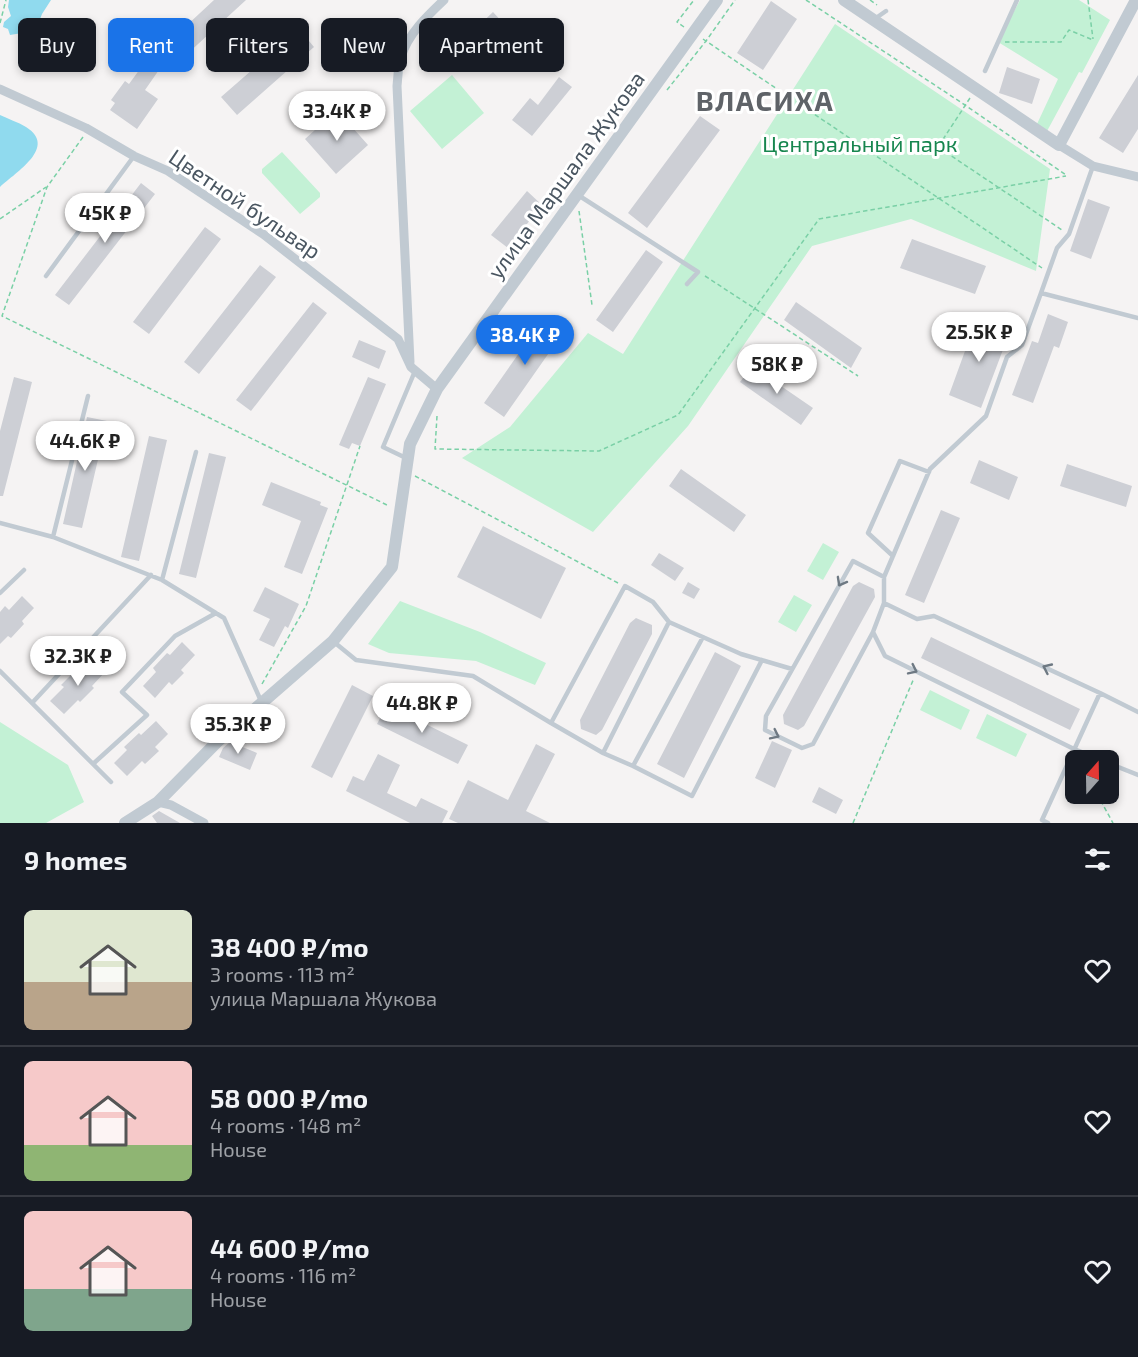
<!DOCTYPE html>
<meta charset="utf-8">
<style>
:root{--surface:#171b24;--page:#20242c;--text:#f1f3f6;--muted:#9ea1a6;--line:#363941;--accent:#1a73e8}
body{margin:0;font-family:"Exo 2",sans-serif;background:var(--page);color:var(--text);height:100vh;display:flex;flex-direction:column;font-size:22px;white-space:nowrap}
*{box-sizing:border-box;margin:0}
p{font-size:20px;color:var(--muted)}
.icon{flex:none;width:33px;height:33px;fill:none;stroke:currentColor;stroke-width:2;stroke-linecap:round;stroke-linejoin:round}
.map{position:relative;height:823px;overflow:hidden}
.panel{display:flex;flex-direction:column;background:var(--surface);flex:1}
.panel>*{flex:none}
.guide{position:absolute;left:18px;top:18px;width:600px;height:54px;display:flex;gap:12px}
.needle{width:39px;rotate:20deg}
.controls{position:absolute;left:1065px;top:750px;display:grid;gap:12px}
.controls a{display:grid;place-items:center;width:54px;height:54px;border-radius:9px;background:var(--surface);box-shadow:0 3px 9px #0003;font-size:30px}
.price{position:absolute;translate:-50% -51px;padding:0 14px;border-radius:21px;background:#fff;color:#222;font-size:20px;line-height:39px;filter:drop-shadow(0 2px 3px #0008)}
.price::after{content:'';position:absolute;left:50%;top:36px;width:18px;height:14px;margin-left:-9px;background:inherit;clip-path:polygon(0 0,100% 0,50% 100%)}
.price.selected{background:var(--accent);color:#fff}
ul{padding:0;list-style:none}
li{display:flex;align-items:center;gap:18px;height:150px;padding:0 24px}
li+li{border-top:2px solid var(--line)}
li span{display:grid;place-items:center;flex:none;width:168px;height:120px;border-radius:9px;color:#555}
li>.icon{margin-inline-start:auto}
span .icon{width:72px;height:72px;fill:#fffc;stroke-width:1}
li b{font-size:26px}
h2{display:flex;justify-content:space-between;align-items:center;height:72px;padding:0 24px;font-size:26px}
.tag{padding:0 21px;border-radius:9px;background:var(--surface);box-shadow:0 3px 9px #0003;font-size:21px;line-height:54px}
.tag.selected{background:var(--accent);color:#fff}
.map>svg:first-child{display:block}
</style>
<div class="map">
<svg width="1138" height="823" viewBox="0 0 1138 823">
<rect width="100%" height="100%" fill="#f5f3f3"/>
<path fill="#c3f1d5" d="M1020,0H1079L1110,20L1082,73L1079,72L1046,133L1037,124L1058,79L998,42Z
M835,24L1050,169L1036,271L911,219L812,246L688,426L593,532L462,458L510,427L588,333L623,354Z
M452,75L484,113L442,149L410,111Z
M282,152L320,193V197L300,214L262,173V169Z
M823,543L839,552L823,580L807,571Z
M794,595L812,605L796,632L778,622Z
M400,601L480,632L546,663L535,685L476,661L389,653L368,644Z
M930,690L970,710L961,730L920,710Z
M987,714L1027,734L1016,757L976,738Z
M0,722L68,765L84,802L46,823H0Z"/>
<path fill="#90daee" d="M9,0H51L42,14L37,27L22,33L10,35L8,29L3,27L4,22L11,16L8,7Z
M0,115C8,119 18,122 26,127C58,147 16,172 0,187Z"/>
<path fill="#cdcfd5" d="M214,0H246L185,56L171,40Z
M771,1L797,19L763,70L737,53Z
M493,12L504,24L487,39L482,34L452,60L438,44L462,24L471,33Z
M299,29L314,47L237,115L221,97Z
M148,58L161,67L145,90L158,99L137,129L110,110L115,103L111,100L125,81L129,84Z
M1007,67L1040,79L1032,104L999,93Z
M1138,75V129L1123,153L1099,138Z
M559,77L572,87L532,136L512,120L530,98L538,105Z
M337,110L368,145L336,174L305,139Z
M700,116L720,130L647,228L628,213Z
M141,183L155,194L69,305L55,295Z
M527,191L542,205L508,248L491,235Z
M1088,199L1110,207L1091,259L1070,251Z
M205,227L221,239L149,334L133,322Z
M912,239L986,266L975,294L900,268Z
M646,250L663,262L613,332L596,320Z
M260,265L276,277L199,374L184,362Z
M313,302L327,313L251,411L236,400Z
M796,302L862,348L851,368L784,320Z
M1048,314L1068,322L1059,348L1054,346L1033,403L1012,395L1032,341L1038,343Z
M545,316L565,330L504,417L484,403Z
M977,318L1010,331L981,408L949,395Z
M359,340L386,351L379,369L352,357Z
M752,366L813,408L801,425L740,382Z
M14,377L32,382L3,496H0V431Z
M368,377L386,384L360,446L352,443L349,449L339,445Z
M87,417L107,421L82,528L63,524Z
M149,436L167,440L139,561L121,557Z
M209,453L226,457L196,578L179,574Z
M979,460L1018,477L1009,500L970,483Z
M1067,464L1132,486L1126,507L1060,486Z
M681,469L746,515L734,532L669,486Z
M271,482L321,502L320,505L328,508L302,574L284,567L301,521L262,505Z
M941,510L960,518L924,603L905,595Z
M483,526L566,568L541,619L457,577Z
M659,553L684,568L675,581L651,565Z
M688,582L700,589L694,599L682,593Z
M859,582L874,589L875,597L804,726L798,730L784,724L783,715L853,586Z
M265,587L299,604L288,628L285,626L274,647L259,640L270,619L253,611Z
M22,596L34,608L22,621L24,624L11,638L8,636L0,644V612L5,606L9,610Z
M636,618L652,625V634L602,730L596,735L581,729L580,720L630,623Z
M931,637L1080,709L1070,730L921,658Z
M182,642L195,655L181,670L184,673L172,685L169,682L155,698L143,686L156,672L153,668L167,653L170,655Z
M715,652L741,666L684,778L657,764Z
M92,659L105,672L92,686L94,688L80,702L78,700L64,714L50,701L64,687L61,685L76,670L79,673Z
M352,685L373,696L332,778L311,767Z
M387,705L468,745L458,764L377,724Z
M156,721L168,734L155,747L159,751L145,764L142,761L127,776L114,763L127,750L124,747L139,733L141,735Z
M772,741L792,750L775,788L755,778Z
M230,742L257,753L250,770L219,757L223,748Z
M536,744L555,754L526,811L550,823H458L449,819L468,780L508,800Z
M378,754L400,765L387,793L416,807L421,798L448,811L442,823H410L346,791L353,776L364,781Z
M819,787L843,800L836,814L812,802Z
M159,811L180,823H157L152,816Z"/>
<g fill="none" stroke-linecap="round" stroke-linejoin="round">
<path stroke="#7ad0a6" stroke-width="1.5" stroke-dasharray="4.5 3" stroke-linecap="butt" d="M806,0L965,105L1066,175
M870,0L877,5
M1088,0L1093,39
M0,23L6,0
M684,27L677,22L694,0
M703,39L1042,268
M1005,42H1061L1069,30L1093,40
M667,90L706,41L735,0
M970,98L938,147L1062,230
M83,137L47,187L2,316L389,506
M579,211L592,305
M0,219L46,187
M705,276L858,376
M437,416L435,449L599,451L678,415L819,219L1066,176
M415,476L618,583
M262,684L306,606L360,446
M1097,794L1113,823
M853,823L914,678"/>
<path stroke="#c1cad2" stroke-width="4.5" d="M876,18L886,11
M985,71L1017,0
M1093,166L1069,234L1057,248L1041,293L1138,318
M578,195L698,272L687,284
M46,276L134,156
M406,458L383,447L415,371
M0,523L53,537L162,580L224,618L261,701
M53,537L88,396
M893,556L868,533L900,461L929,472
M884,577L853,561L766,716L765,730L802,748L813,744L873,632L884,603V577L930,469L986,416L1007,357L1022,345L1041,293
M162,580L196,452
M0,593L24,570
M884,603L917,619L934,616L1100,693
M873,632L885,656L1074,749L1102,760
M703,637L633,766L603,753L669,622L741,654L792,669
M334,642L356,660L473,676L551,723
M0,671L111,782
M32,703L151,575
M603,753L551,723L625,586L653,602L669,622
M1108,763L1138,775
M93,764L147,715L122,692L175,636L216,613
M633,766L692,796L762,660
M1048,823L1042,820L1100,693L1138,712"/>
<path stroke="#c1cad2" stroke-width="9" d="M0,89L86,128L134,156L168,171L263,234L398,339L411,367L437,389
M1059,145L1093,166L1138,177
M410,362L397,86C398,77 398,66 401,57C408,34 427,16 444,0
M158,802L171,805L204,823"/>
<path stroke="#c1cad2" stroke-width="12" d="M844,0L1059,145L1136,0
M125,823L158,802L217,742L333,641L392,567L410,444L437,389L717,0"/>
</g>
<defs><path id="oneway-chevron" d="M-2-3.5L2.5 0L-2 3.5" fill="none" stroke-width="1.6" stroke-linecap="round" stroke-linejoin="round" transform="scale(1.5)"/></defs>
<g stroke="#6e7983">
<use href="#oneway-chevron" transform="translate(841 582) rotate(119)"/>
<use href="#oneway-chevron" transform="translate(1047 668) rotate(-155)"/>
<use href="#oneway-chevron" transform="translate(913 670) rotate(26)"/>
<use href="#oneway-chevron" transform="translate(775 735) rotate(26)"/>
</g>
<g text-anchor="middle" stroke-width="6" stroke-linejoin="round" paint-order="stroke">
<g font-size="22" fill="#17864f" stroke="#fff">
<text x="860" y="152">Центральный парк</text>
</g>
<g font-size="22" fill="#4a5661" stroke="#fff">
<text transform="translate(566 175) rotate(-54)" y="8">улица Маршала Жукова</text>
<text transform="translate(245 204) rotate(34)" y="8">Цветной бульвар</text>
</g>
<g font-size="28" font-weight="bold" letter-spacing="1.5" fill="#5f6368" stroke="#fff">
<text x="765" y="111">ВЛАСИХА</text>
</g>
</g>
</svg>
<div class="controls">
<a><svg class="needle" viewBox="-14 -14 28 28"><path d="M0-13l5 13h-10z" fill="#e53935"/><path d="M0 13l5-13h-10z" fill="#9ea1a6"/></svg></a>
</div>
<b class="price" style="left:337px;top:142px">33.4K ₽</b>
<b class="price" style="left:105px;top:244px">45K ₽</b>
<b class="price" style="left:979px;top:363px">25.5K ₽</b>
<b class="price selected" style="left:525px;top:366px">38.4K ₽</b>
<b class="price" style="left:777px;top:395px">58K ₽</b>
<b class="price" style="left:85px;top:472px">44.6K ₽</b>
<b class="price" style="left:78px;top:687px">32.3K ₽</b>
<b class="price" style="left:422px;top:734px">44.8K ₽</b>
<b class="price" style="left:238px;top:755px">35.3K ₽</b>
<div class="guide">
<a class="tag">Buy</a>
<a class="tag selected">Rent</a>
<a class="tag">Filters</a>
<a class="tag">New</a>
<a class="tag">Apartment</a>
</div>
</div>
<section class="panel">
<h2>9 homes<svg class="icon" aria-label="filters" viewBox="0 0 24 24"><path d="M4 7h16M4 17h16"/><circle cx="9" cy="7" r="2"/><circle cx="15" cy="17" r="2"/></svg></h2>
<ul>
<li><span style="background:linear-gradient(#dfe7d0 60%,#b9a48a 0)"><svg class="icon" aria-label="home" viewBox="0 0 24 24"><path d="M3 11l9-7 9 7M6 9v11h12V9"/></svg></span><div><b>38 400 ₽/mo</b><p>3 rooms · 113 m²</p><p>улица Маршала Жукова</p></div><svg class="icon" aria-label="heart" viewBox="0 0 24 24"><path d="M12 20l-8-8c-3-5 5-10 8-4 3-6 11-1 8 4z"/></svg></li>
<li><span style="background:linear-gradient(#f6c9c9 70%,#8fb573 0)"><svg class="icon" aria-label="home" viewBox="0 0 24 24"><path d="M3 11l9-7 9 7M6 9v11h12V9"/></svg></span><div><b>58 000 ₽/mo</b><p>4 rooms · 148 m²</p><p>House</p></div><svg class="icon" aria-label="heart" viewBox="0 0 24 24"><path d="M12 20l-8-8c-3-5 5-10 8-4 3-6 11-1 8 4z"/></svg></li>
<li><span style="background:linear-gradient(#f6c9c9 65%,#7fa58c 0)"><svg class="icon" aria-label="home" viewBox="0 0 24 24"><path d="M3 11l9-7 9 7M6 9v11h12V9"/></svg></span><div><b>44 600 ₽/mo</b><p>4 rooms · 116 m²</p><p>House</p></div><svg class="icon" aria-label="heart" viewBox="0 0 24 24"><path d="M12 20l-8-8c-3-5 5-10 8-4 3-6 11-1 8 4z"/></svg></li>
</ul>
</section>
